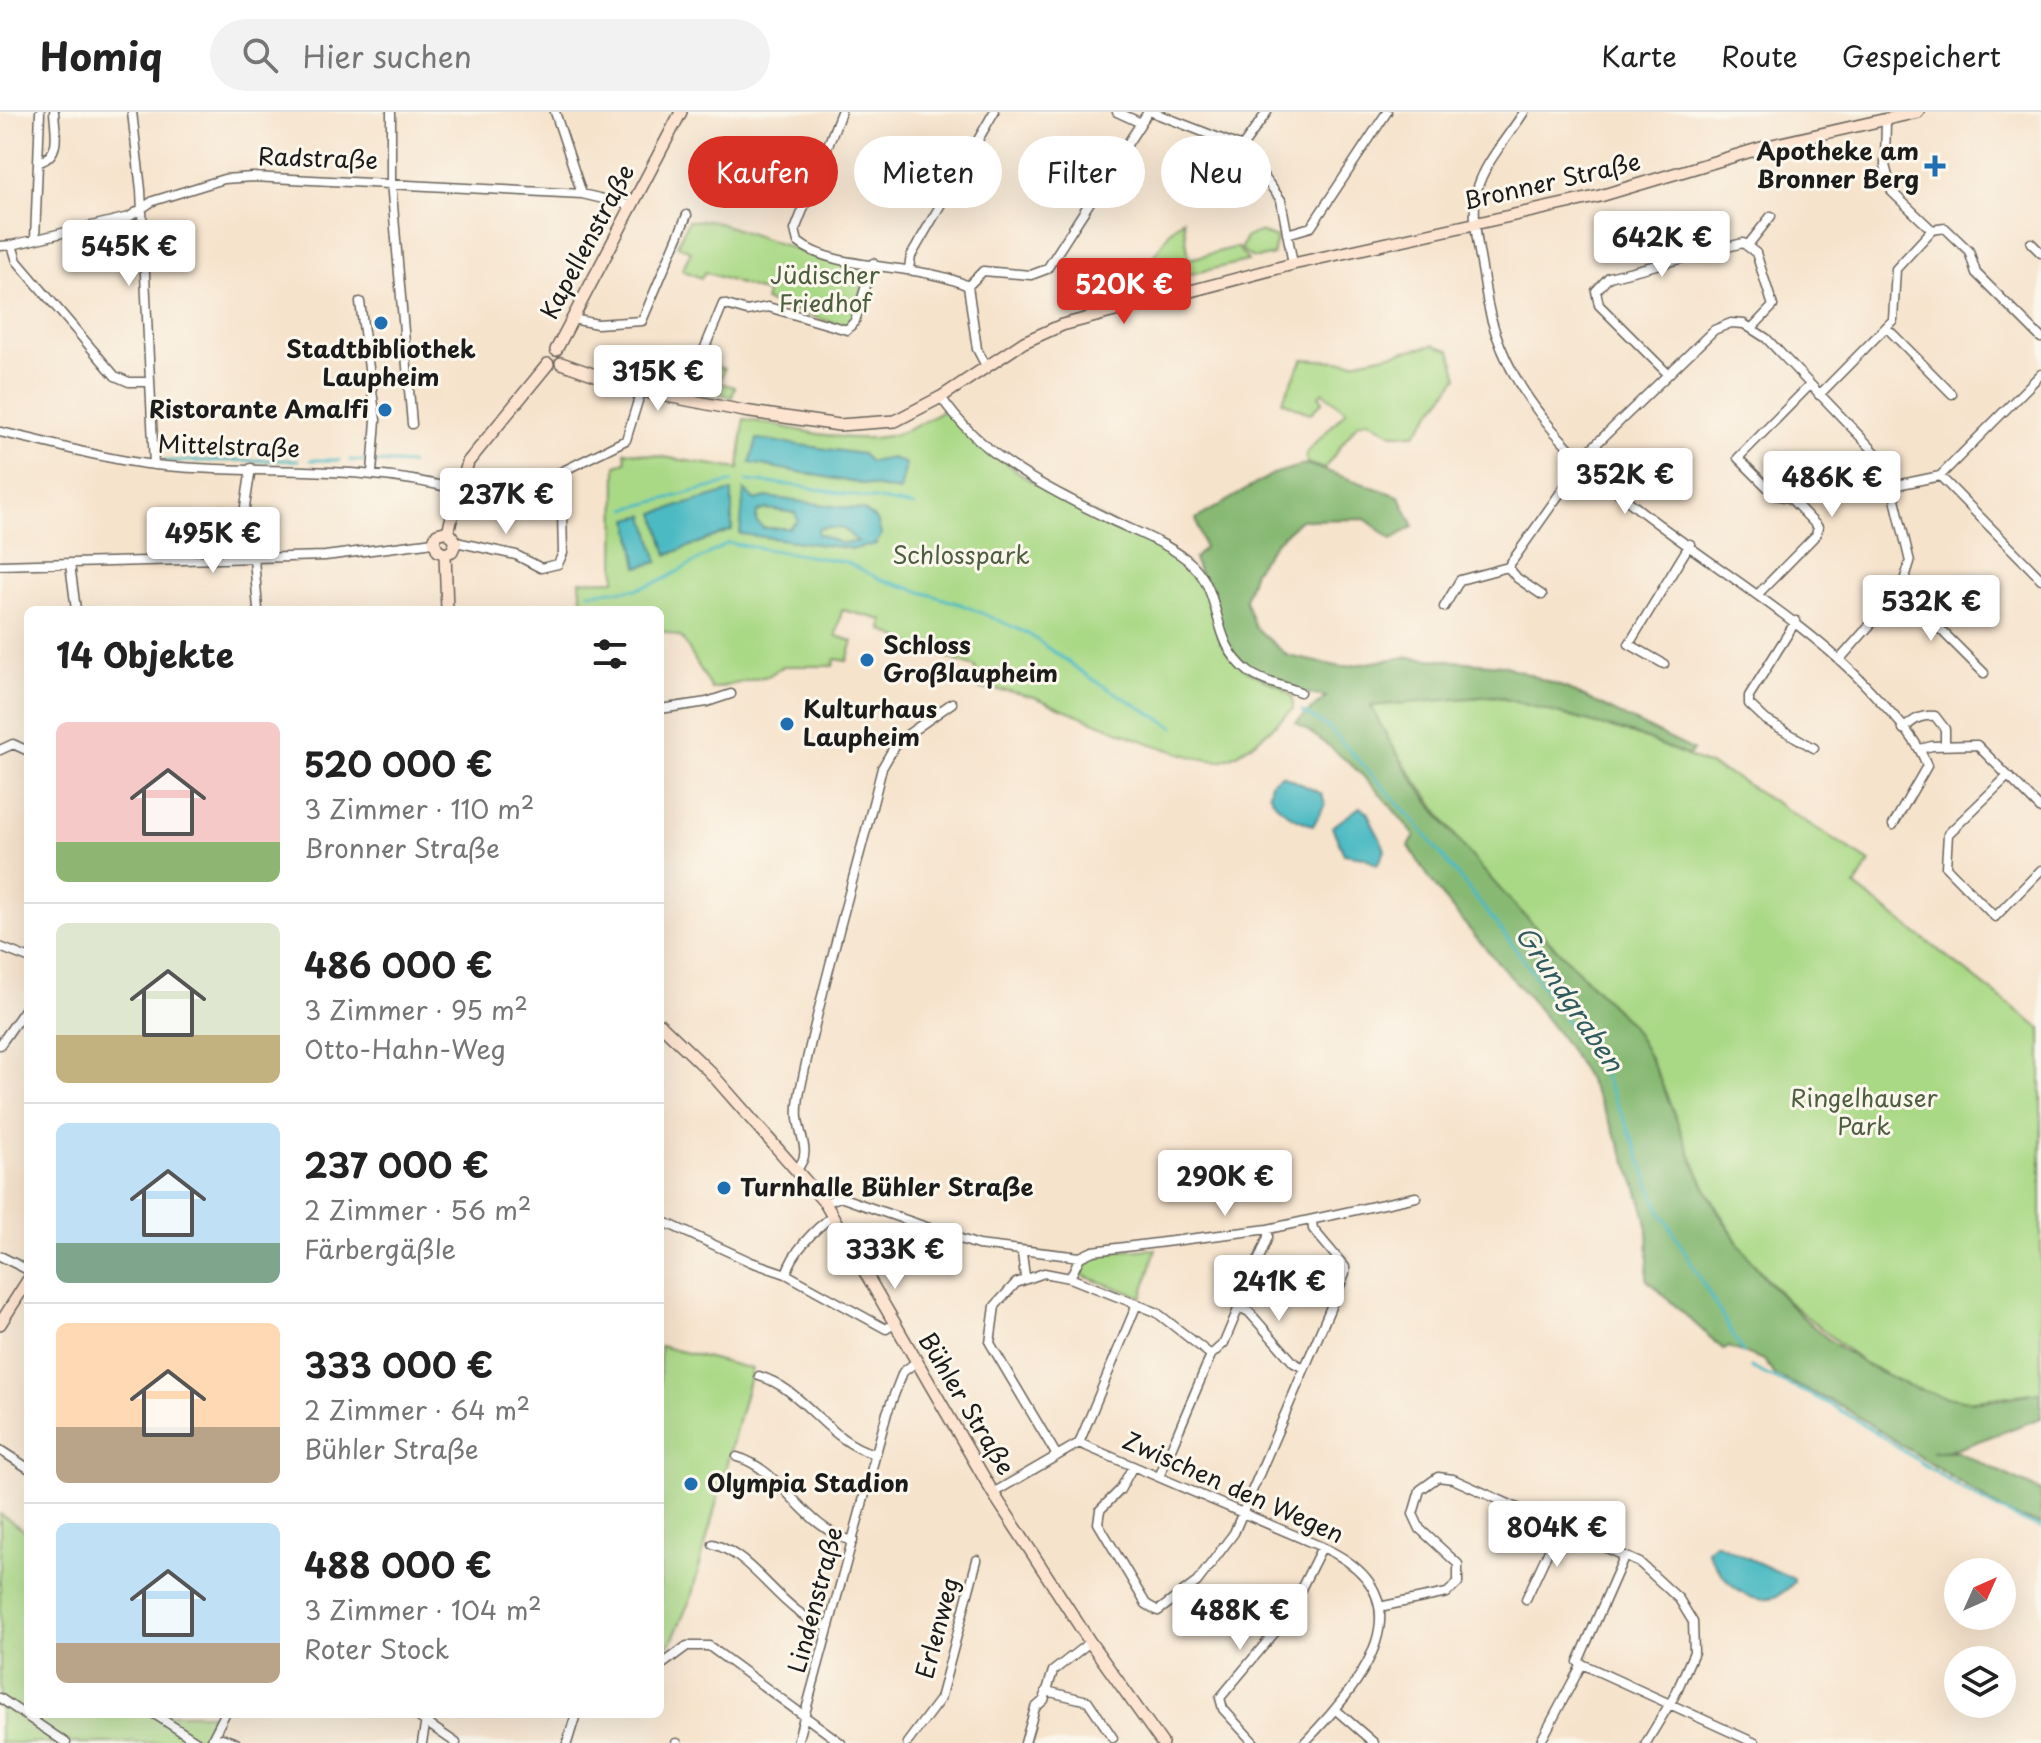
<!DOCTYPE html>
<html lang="de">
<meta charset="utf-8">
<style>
:root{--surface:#fff;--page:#f2f2f2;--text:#222;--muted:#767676;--line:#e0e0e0;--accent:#d93025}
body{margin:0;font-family:"Playpen Sans",sans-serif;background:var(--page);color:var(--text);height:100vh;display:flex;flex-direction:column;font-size:30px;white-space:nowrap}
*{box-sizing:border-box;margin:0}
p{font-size:26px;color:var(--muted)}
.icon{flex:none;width:44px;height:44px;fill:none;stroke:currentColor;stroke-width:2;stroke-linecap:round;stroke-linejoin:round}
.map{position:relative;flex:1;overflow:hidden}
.details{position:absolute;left:24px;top:494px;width:640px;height:1112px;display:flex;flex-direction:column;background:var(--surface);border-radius:12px;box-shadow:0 8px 32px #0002}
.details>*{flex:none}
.hud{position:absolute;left:688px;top:24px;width:760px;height:72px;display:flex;gap:16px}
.needle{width:52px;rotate:45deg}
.fabs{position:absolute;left:1944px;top:1446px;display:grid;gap:16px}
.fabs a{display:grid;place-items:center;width:72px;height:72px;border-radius:50%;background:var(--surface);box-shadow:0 8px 32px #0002;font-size:40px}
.price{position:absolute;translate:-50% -68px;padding:0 18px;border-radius:8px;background:#fff;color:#222;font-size:26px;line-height:52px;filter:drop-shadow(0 2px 4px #0008)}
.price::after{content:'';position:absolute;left:50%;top:48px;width:24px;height:18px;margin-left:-12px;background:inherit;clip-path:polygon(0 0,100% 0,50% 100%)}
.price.current{background:var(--accent);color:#fff}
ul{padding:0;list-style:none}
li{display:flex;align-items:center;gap:24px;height:200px;padding:0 32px}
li+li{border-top:2px solid var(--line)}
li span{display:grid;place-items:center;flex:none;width:224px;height:160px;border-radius:12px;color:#555}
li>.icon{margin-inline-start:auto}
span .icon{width:96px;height:96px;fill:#fffc;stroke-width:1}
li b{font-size:34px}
h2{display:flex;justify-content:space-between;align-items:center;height:96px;padding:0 32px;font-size:34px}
.chip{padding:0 28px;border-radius:36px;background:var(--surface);box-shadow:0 8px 32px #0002;font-size:28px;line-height:72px}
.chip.current{background:var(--accent);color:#fff}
header{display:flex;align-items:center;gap:48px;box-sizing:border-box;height:112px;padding:0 40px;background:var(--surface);border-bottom:2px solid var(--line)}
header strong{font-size:38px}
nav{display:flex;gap:44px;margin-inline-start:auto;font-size:28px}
.search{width:560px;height:72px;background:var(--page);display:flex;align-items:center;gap:20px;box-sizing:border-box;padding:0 28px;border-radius:44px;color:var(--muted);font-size:30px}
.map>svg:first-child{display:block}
</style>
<header>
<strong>Homiq</strong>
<div class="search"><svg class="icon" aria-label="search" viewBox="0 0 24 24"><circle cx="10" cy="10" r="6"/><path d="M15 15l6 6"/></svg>Hier suchen</div>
<nav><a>Karte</a><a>Route</a><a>Gespeichert</a></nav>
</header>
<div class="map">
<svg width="2041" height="1631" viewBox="0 0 2041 1631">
<rect width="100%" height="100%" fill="#fbf7ec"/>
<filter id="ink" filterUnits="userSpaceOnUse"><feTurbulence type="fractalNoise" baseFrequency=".0125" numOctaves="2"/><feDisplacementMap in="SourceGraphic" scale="16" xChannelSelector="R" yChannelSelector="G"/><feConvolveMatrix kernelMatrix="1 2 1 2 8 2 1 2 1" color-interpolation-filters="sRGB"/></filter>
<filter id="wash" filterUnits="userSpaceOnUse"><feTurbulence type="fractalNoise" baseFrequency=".006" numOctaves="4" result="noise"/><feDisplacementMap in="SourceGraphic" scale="32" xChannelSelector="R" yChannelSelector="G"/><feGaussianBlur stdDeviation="1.8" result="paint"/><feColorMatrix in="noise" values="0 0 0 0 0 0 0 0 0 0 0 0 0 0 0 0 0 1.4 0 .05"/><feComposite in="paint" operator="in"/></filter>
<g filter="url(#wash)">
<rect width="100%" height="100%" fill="#f6e3cc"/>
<path fill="#aad986" stroke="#637a51" stroke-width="2" d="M1183,107L1189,147L1237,135L1248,149L1134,175L1170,119Z
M710,108L830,149L864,155L867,159L852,208L843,214L765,189L767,181L705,160L701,166L682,158L691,139L677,133L688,109Z
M1259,120L1277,126L1273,143C1259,147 1250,149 1241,136L1246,125Z
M1434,233L1450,238L1458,265L1415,322H1393L1368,308L1357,312L1324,357L1307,351L1306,341L1346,299L1323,280L1319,284L1323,289L1310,302L1282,289L1303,247L1353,250Z
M704,250L724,257L720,271L735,275L732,285L699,275L701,271L696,269Z
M946,297L958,314L1029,368L1184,449L1209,479L1222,531L1286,579L1293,585V597C1273,614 1249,640 1223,648C1194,655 1068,598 1034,585L1008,579L979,577L975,555L917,535L882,518L883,508L842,498L836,524L853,529L847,549L835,547L833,554H784L768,564L712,577L682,526L660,518V498H594L582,491L580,469L615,468L616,353L626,350L625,339L739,357L744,307C784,314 842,331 882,325C905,322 926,309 946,297Z
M1494,584L1634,622L1702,650L1733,664L1870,750L1855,774L2041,917V1280L1966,1289L1918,1279L1861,1249L1785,1187L1742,1138L1706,1077L1630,912L1477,754L1389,630L1371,593Z
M1156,1137L1142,1185L1081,1163C1088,1134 1131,1140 1156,1137Z
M660,1234L752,1257L691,1486L672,1529L660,1543Z
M0,1402L28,1421V1602H216L208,1620L229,1631H0Z"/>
<path fill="#87b973" stroke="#526a48" stroke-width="2" d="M1306,352L1399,384L1414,414L1392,427L1365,407L1300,408L1275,431L1254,459L1245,488L1255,515L1288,544L1342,555L1405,545L1503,553L1568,577L1693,638L1688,644L1634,622L1494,584L1371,594C1431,718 1535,814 1630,912C1663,960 1678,1020 1704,1073C1752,1171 1850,1271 1962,1288C1986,1292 2017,1283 2041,1280V1306L1957,1337L1932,1340H1958L2041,1379V1413L2007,1401L1841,1294L1774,1263L1764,1248L1728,1235L1724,1238L1647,1168C1647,1151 1651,1130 1647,1113C1637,1061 1595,974 1564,930C1514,861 1453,810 1409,734L1415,724C1377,676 1348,644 1296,611L1326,585C1292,580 1236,564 1221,529C1214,513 1215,496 1209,480C1205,468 1197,460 1194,447L1204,436L1196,407L1273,362Z"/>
<path fill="#4cbac3" stroke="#346b70" stroke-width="2" fill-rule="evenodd" d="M757,327L862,342L870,350L892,346L906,352L900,379L750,351Z
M744,378L755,388L766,385L863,398L877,408L881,423L876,432L854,437L740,422ZM766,397L795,401L798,409L789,416H763L756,409L757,400ZM827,415L844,417L858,430L840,431L818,422V417Z
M732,379V418L667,443L655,401Z
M645,403L658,450L638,455L629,407Z
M1282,663L1322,682L1325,692L1313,714L1291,704L1276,692L1269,681L1271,670Z
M1360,695L1369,701C1371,716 1382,724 1385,739L1377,753L1364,745L1344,742L1332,715Z
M1715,1431L1794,1467V1470C1759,1510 1725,1473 1707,1438Z"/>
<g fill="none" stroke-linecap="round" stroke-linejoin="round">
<path stroke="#4cbac3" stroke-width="3" d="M25,320L51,325
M62,328L146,347
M311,348H339
M350,348L365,349
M165,349L298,348
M376,350L411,352
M747,369L799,374L914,394
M626,397L732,370
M589,481L637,477L663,468L728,431L846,450L880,467L963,493L1027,521L1092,567L1174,615
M1302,599L1329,616L1415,710L1513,833L1600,956L1628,1016L1658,1094L1743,1240
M1751,1255C1780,1271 1812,1281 1840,1298C1908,1338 1967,1389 2041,1416"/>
</g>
</g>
<g filter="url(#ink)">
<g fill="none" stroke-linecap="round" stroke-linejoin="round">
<g stroke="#68625a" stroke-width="11">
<path id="street" d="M132,0L141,78L154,353
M391,0V70L412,312
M555,0L582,82
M841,0L795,118L798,130C834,160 920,150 968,174L977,237L986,254
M1117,0L1141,11
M1152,0L1242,35L1281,88L1293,152
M1524,0C1509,24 1484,51 1477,78C1470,107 1481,145 1485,175C1509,366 1750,448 1869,577C1890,600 1917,625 1927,654L1893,713
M1242,35L1267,0
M40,50C62,42 55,19 54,0
M1932,118L1945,116L1969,139L1976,161L2041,226
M1287,122L1311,115L1387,0
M35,127L40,0
M2031,131L2041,141
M12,133L129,105L153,89L224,67L253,65L582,82L633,94
M1748,133L1771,104
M0,134L12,133L17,149L115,264L129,270H149
M909,156L911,144L994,0
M968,174L983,159L1031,163L1047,157L1148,0
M360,190L376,308L372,361
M573,207L597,212L642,209L687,103
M1886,215L1952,282
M1668,262L1599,193L1596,179L1609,165L1743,131L1756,141L1773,194L1753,215
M1819,283L1893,208L1896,157L1932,118L1892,80L1885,53L1886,7
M941,285C980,344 1049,378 1111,408C1136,420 1164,430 1186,447C1227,479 1207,528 1249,560C1264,571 1283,573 1300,580
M683,288L723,192L747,199L768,195L847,218L855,209L873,151
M0,320C52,331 102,347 155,353C257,364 358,350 458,378
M1940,364L2041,467
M1892,374L1940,364L2041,262
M456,430L516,443L541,456L558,452L563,441L561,360L626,328L641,279
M237,446L251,356
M254,446L258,498
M70,452L76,498
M0,453L325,444L434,430
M1508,455L1517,466L1542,483
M1901,478L1984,561
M1758,482L1816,423L1818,415L1790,386L1775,383L1738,346L1810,273
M1444,495L1460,468L1508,455L1592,336L1714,218L1731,211L1744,212L1766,226L1875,340L1892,374L1910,450L1901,478L1840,547
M1796,509L1749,584V592L1766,608L1814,636
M1664,552L1629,532L1690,432
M660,597L707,590L731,582
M1903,617C1914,608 1920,602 1935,604L1945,617V633
M1920,637L1932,634L1977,633L2041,697
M0,638L13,632L28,639
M2008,664L1948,722L1946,755L1995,805L2041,758
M0,835L28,846
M0,933L28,893
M797,1057C812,1041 800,1026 798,1006C797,994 799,982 802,970C824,864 856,761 882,656L897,630L952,591
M825,1091L840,1085L978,1133L1080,1145
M660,1108L751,1150L786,1162C793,1140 814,1117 833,1104
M1022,1141L1025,1165
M0,1144L28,1158
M786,1162L886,1217L894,1212
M1070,1166L1080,1145L1093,1139L1268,1117L1416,1085
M1239,1195L1249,1200L1294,1251L1304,1256
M759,1264C805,1277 827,1330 875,1342
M1079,1331L1137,1192
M0,1338L28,1356
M1056,1342L990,1231L995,1194L1016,1171L1044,1161L1070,1166L1156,1200L1211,1243
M737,1345C782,1357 803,1417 853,1429
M1133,1354L1120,1378L1100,1398L1098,1411L1146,1492L1158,1499L1197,1470L1234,1421L1345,1162V1155L1313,1117L1312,1109
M1159,1365L1211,1243L1224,1231L1268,1125V1117
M993,1381L1079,1331L1322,1435C1433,1485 1361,1573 1304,1631
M713,1432C759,1446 781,1503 829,1515
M1526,1487L1560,1414
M1379,1495L1447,1481L1458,1471V1452L1420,1417L1413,1402L1420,1378L1438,1365L1453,1367L1640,1451L1679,1487L1693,1510L1694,1540L1675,1583L1646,1631
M1582,1552L1755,1631
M660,1554L687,1534H709L841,1631
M1046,1579L1088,1589L1113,1626
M0,1586L66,1631
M1336,1598L1374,1631
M154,1602L199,1631
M414,1602L456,1631
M212,1629L222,1626L236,1631
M210,1631L225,1602
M422,1631L427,1602
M567,1631L576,1602
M676,1631H677
M797,1631L887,1301L903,1260L916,1250
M907,1631L940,1587L977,1448
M1025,1631L1035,1596L1044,1588L1053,1559L1090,1530
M1254,1631L1223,1597L1220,1586L1286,1507L1322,1435
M1540,1631L1582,1552L1578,1550L1624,1445"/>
</g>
<g stroke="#68625a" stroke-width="14">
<path id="secondary" d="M556,238L681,0
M561,251L641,279L744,299L839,313L895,309L941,285L1024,230L1062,213L1293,152L1600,84L1768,34L1918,0
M448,419L468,350L548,252
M445,442L447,498
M445,442L438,439L434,429L437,422L448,419
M445,442L452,439L456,430L448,419
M660,912L710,960L825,1091L993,1381L1090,1530L1162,1631
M0,1212L28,1168"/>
</g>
<use href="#street" stroke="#fff" stroke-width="8"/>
<use href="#secondary" stroke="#fde4d0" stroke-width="11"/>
</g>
</g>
<g fill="#1f6fb2" stroke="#fbf7ec" stroke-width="3">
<path d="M1931 42h8v8h8v8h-8v8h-8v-8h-8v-8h8z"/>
<circle cx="381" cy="211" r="8"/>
<circle cx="385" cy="298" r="8"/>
<circle cx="867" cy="548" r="8"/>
<circle cx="787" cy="612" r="8"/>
<circle cx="724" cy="1076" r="8"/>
<circle cx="691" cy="1372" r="8"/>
</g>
<g text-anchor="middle" stroke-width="6" stroke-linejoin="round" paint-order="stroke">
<g font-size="24" font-weight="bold" fill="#1c1c1c" stroke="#fbf7ec" text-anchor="start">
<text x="1919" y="48" text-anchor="end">Apotheke am<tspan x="1919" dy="28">Bronner Berg</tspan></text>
<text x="381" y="246" text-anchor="middle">Stadtbibliothek<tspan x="381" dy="28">Laupheim</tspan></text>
<text x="369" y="306" text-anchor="end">Ristorante Amalfi</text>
<text x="883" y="542">Schloss<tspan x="883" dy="28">Großlaupheim</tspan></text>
<text x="803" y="606">Kulturhaus<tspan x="803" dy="28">Laupheim</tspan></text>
<text x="740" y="1084">Turnhalle Bühler Straße</text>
<text x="707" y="1380">Olympia Stadion</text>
</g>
<g font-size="24" fill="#1c1c1c" stroke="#fbf7ec">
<text transform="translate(318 47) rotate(2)" y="8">Radstraße</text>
<text transform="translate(1552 70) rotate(-13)" y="8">Bronner Straße</text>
<text transform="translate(588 130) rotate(-62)" y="8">Kapellenstraße</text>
<text transform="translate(229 335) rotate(2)" y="8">Mittelstraße</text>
<text transform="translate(966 1292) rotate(59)" y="8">Bühler Straße</text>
<text transform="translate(1233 1376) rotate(24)" y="8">Zwischen den Wegen</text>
<text transform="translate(816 1488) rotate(-75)" y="8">Lindenstraße</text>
<text transform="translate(938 1516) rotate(-75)" y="8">Erlenweg</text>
</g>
<g font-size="24" fill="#4e5e41" stroke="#fbf7ec">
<text x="825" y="172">Jüdischer<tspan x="825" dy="28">Friedhof</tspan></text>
<text x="961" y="452">Schlosspark</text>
<text x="1864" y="995">Ringelhauser<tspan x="1864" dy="28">Park</tspan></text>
</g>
<g font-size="26" font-style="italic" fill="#2f5b5f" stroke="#fbf7ec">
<text transform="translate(1569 887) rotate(56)" y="9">Grundgraben</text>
</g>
</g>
</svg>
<div class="fabs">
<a><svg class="needle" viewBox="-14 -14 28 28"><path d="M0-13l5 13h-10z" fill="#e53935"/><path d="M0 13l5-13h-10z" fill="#767676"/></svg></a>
<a><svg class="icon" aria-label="layers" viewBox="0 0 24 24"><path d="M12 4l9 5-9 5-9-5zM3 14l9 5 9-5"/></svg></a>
</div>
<b class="price" style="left:1662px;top:167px">642K €</b>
<b class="price" style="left:129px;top:176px">545K €</b>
<b class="price current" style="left:1124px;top:214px">520K €</b>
<b class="price" style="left:658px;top:301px">315K €</b>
<b class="price" style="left:1625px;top:404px">352K €</b>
<b class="price" style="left:1832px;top:407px">486K €</b>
<b class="price" style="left:506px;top:424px">237K €</b>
<b class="price" style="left:213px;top:463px">495K €</b>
<b class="price" style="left:1931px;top:531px">532K €</b>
<b class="price" style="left:1225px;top:1106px">290K €</b>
<b class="price" style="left:895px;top:1179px">333K €</b>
<b class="price" style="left:1279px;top:1211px">241K €</b>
<b class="price" style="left:1557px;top:1457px">804K €</b>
<b class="price" style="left:1240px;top:1540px">488K €</b>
<div class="hud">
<a class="chip current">Kaufen</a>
<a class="chip">Mieten</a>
<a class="chip">Filter</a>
<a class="chip">Neu</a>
</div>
<section class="details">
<h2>14 Objekte<svg class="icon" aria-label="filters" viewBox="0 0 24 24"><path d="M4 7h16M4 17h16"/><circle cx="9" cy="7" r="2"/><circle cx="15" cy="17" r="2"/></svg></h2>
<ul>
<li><span style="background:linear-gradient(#f6c9c9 75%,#8fb573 0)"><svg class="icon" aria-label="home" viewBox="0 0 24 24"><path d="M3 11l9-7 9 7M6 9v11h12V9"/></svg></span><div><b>520 000 €</b><p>3 Zimmer · 110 m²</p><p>Bronner Straße</p></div></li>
<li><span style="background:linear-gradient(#dfe7d0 70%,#c2b280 0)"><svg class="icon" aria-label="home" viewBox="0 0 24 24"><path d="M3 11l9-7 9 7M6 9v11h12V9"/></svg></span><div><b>486 000 €</b><p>3 Zimmer · 95 m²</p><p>Otto-Hahn-Weg</p></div></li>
<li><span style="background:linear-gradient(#bfe0f5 75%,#7fa58c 0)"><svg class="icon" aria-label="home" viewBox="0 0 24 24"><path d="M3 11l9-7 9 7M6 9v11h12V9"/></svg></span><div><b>237 000 €</b><p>2 Zimmer · 56 m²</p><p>Färbergäßle</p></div></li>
<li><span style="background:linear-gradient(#ffd9b3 65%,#b9a48a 0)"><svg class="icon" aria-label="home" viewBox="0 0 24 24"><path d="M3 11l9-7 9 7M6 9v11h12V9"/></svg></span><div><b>333 000 €</b><p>2 Zimmer · 64 m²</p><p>Bühler Straße</p></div></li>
<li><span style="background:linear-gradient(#bfe0f5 75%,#b9a48a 0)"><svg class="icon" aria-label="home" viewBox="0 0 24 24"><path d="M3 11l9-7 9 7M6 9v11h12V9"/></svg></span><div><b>488 000 €</b><p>3 Zimmer · 104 m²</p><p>Roter Stock</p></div></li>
</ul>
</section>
</div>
